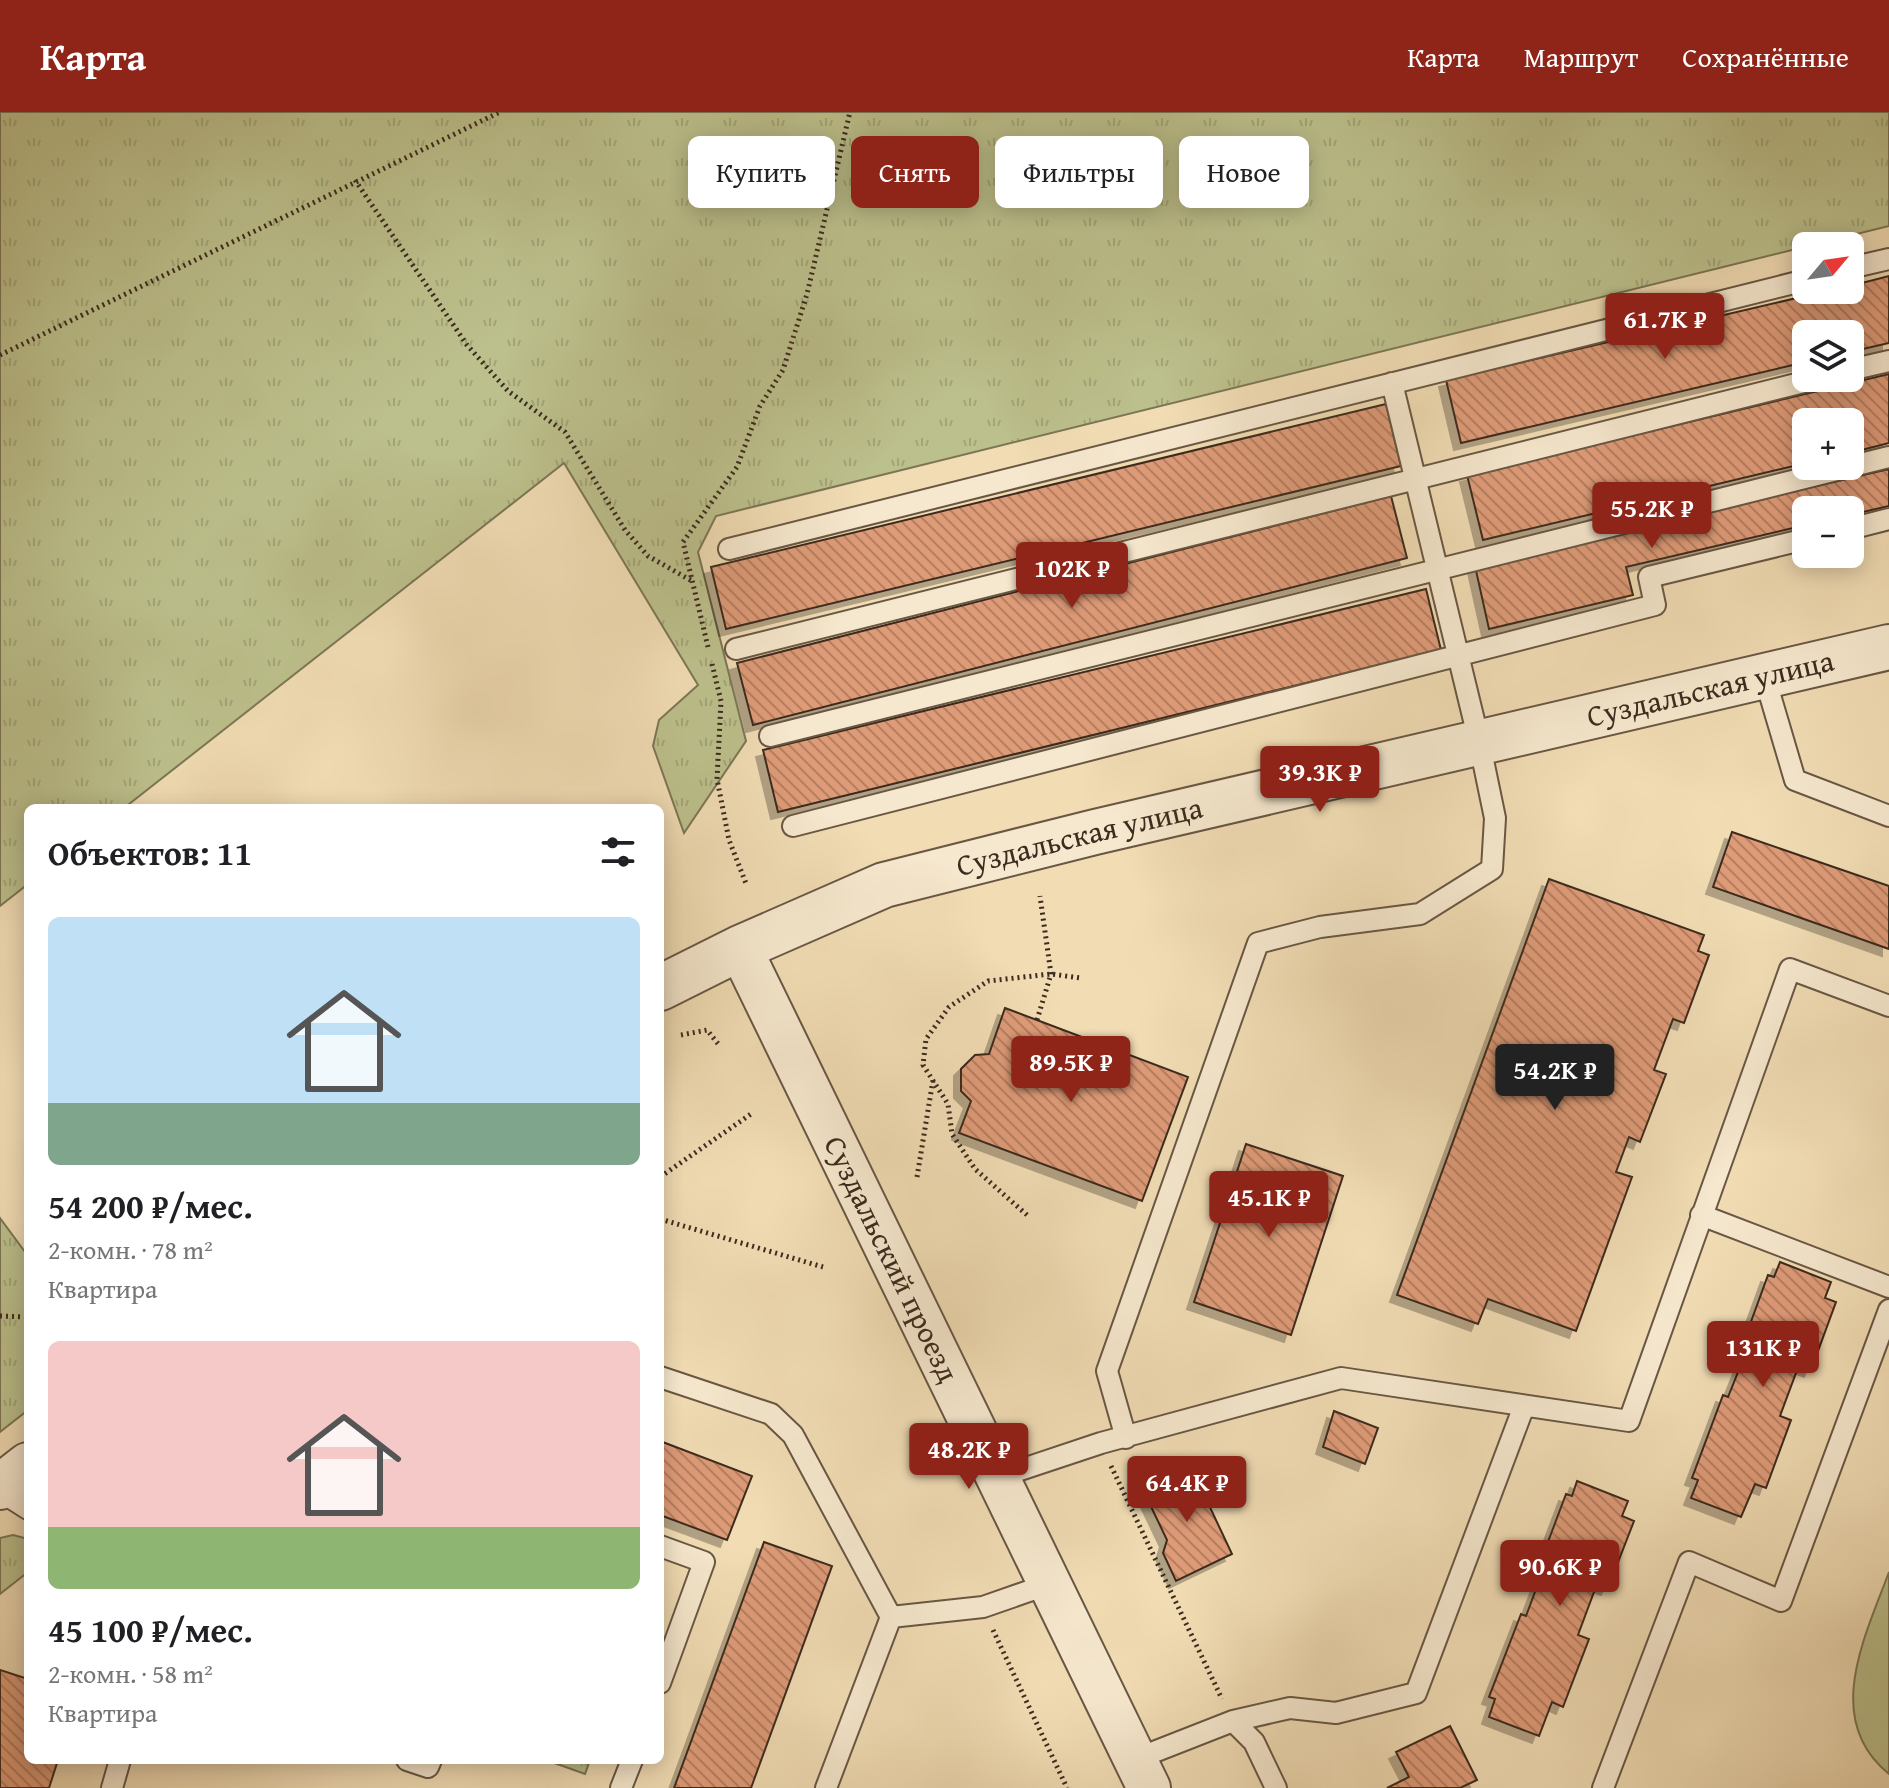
<!DOCTYPE html>
<html lang="ru">
<meta charset="utf-8">
<style>
:root{--surface:#fff;--page:#f2f2f2;--text:#202124;--muted:#757577;--accent:#8f2418}
body{margin:0;font-family:"Gentium Book Plus",serif;background:var(--page);color:var(--text);height:100vh;display:flex;flex-direction:column;font-size:30px;white-space:nowrap}
*{box-sizing:border-box;margin:0}
p{font-size:26px;color:var(--muted)}
.icon{flex:none;width:44px;height:44px;fill:none;stroke:currentColor;stroke-width:2;stroke-linecap:round;stroke-linejoin:round}
.map{position:relative;flex:1;overflow:hidden}
.sheet{position:absolute;left:24px;top:692px;width:640px;height:960px;display:flex;flex-direction:column;background:var(--surface);border-radius:12px;box-shadow:0 4px 20px #0003}
.sheet>*{flex:none}
.banner{position:absolute;left:688px;top:24px;width:760px;height:72px;display:flex;gap:16px}
.needle{width:52px;rotate:61deg}
.fabs{position:absolute;left:1792px;top:120px;display:grid;gap:16px}
.fabs a{display:grid;place-items:center;width:72px;height:72px;border-radius:12px;background:var(--surface);box-shadow:0 4px 20px #0003;font-size:40px}
.price{position:absolute;translate:-50% -68px;padding:0 18px;border-radius:8px;background:var(--accent);color:#fff;font-size:26px;line-height:52px;filter:drop-shadow(0 2px 4px #0008)}
.price::after{content:'';position:absolute;left:50%;top:48px;width:24px;height:18px;margin-left:-12px;background:inherit;clip-path:polygon(0 0,100% 0,50% 100%)}
.price.on{background:#222;color:#fff}
ul{padding:0;list-style:none}
li{display:grid;align-content:center;gap:16px;height:424px;padding:0 24px}
li span{display:grid;place-items:center;height:248px;border-radius:12px;color:#555}
li>.icon{margin-inline-start:auto}
span .icon{width:144px;height:144px;fill:#fffc;stroke-width:1}
li b{font-size:34px}
h2{display:flex;justify-content:space-between;align-items:center;height:96px;padding:0 24px;font-size:34px}
.pill{padding:0 28px;border-radius:12px;background:var(--surface);box-shadow:0 4px 20px #0003;font-size:28px;line-height:72px}
.pill.on{background:var(--accent);color:#fff}
header{display:flex;align-items:center;gap:48px;box-sizing:border-box;height:112px;padding:0 40px;background:var(--accent);color:#fff}
header strong{font-size:38px}
nav{display:flex;gap:44px;margin-inline-start:auto;font-size:28px}
.map>svg:first-child{display:block}
</style>
<header>
<strong>Карта</strong>
<nav><a>Карта</a><a>Маршрут</a><a>Сохранённые</a></nav>
</header>
<div class="map">
<svg width="1889" height="1676" viewBox="0 0 1889 1676">
<defs>
<pattern id="grass-tufts" width="24" height="20" patternUnits="userSpaceOnUse" patternTransform="scale(2)"><rect width="24" height="20" fill="#bcc08c"/><path d="M3 7l-1-3M5 7V3M7 7l1-3M15 17l-1-3M17 17v-4M19 17l1-3" fill="none" stroke="#a2a578"/></pattern>
<pattern id="building-back-hatch" width="6" height="6" patternUnits="userSpaceOnUse" patternTransform="scale(2)"><rect width="6" height="6" fill="#de9b78"/><path d="M-1 5l2 2M0 0l6 6M5-1l2 2" fill="none" stroke="#b57f62"/></pattern>
<filter id="shadow"><feDropShadow dx="-7" dy="7" stdDeviation="0" flood-color="#0004"/></filter>
</defs>
<rect width="100%" height="100%" fill="#f1dcb4"/>
<filter id="stains"><feTurbulence type="fractalNoise" baseFrequency=".0025" numOctaves="4"/><feColorMatrix values="0 0 0 0 .2 0 0 0 0 .09 0 0 0 0 .02 0 0 0 .5 -.17"/></filter>
<radialGradient id="worn" r=".72"><stop offset=".6" stop-color="#630" stop-opacity="0"/><stop offset="1" stop-color="#630" stop-opacity=".3"/></radialGradient>
<path fill="url(#grass-tufts)" stroke="#7c7656" stroke-width="2" d="M0,0H1889V114L716,404L698,440L746,629L684,721L653,634L659,608L698,573L564,351L124,696H28V772L0,794Z
M0,1106L28,1144V1298L0,1320Z
M13,1423L28,1427V1460L0,1482V1426Z
M546,1648H590L585,1662Z"/>
<path fill="#bcc08c" stroke="#7c7656" stroke-width="2" d="M1889,1460V1662C1822,1608 1865,1525 1889,1460Z"/>
<path fill="url(#building-back-hatch)" stroke="#3c2b1f" stroke-width="2" filter="url(#shadow)" d="M1889,164V231L1850,240V222H1806V250L1461,331L1446,268L1831,178H1850V174Z
M1889,262V331L1850,341V310H1806V351L1483,428L1467,363Z
M1386,292L1401,354L726,517L711,455Z
M1889,357V394L1850,403V398H1806V413L1626,455L1633,483L1489,517L1475,454Z
M1391,384L1407,446L753,613L737,551Z
M1426,477L1441,538L778,700L763,638Z
M1732,720L1889,774V837L1713,775Z
M1549,767L1704,823L1698,839L1709,843L1684,911L1673,907L1654,958L1666,962L1640,1030L1629,1025L1616,1060L1632,1065L1576,1219L1488,1187L1478,1212L1397,1183Z
M1005,896L1188,965L1142,1089L959,1021L971,989L961,979V957L975,943L989,942Z
M1246,1032L1343,1064L1291,1223L1194,1190Z
M1780,1150L1831,1170L1825,1186L1836,1190L1811,1258L1799,1253L1780,1304L1791,1308L1766,1376L1755,1372L1741,1405L1691,1386L1698,1368L1692,1366L1723,1283L1728,1285L1742,1250L1737,1248L1768,1163L1774,1165Z
M1334,1299L1378,1316L1365,1352L1323,1335Z
M660,1329L752,1364L727,1428L660,1403Z
M1191,1355L1232,1442L1176,1469L1163,1441L1167,1428L1143,1378Z
M1577,1369L1628,1389L1622,1404L1634,1409L1608,1476L1597,1472L1578,1523L1589,1527L1563,1595L1552,1590L1539,1624L1489,1605L1495,1587L1489,1585L1521,1502L1526,1504L1539,1469L1534,1467L1566,1382L1572,1384Z
M764,1430L832,1454L751,1676H674Z
M0,1558L28,1567V1648H58L49,1676H0Z
M1450,1614L1477,1668L1460,1676H1387L1409,1665L1396,1640Z"/>
<g fill="none" stroke-linecap="round" stroke-linejoin="round">
<g stroke="#695744" stroke-width="24">
<path id="service" d="M1850,156L1889,147
M1850,258L1889,249
M1850,417L1889,407
M729,437L1806,168
M736,537L1820,266
M1764,563L1795,668L1889,704
M770,624L1889,345
M793,714L1655,493L1649,465L1806,427
M1701,1103L1889,1175
M660,1265L771,1302L793,1323L891,1505L826,1676
M1126,1326L1107,1259L1258,831L1320,815L1420,802L1492,757L1495,706L1479,629L1392,271
M999,1365L1101,1331L1341,1266L1629,1309L1790,857L1889,894
M0,1379L28,1397
M660,1434L704,1450L660,1571
M891,1505L983,1495L1049,1472
M1233,1609L1254,1630L1276,1676
M1136,1647L1233,1609L1290,1596L1336,1601L1416,1581L1524,1294
M407,1648L428,1655L431,1648
M112,1676L120,1648
M621,1676L632,1648
M1603,1676L1689,1450L1781,1489L1889,1198"/>
</g>
<g stroke="#695744" stroke-width="46">
<g id="minor">
<path id="s1" d="M740,836L1149,1676"/>
</g>
</g>
<g stroke="#695744" stroke-width="48">
<g id="tertiary">
<path id="s2" d="M660,876L740,836L884,773L1095,720L1889,535"/>
<path d="M0,1375L28,1353"/>
</g>
</g>
<path stroke="#3c2b1f" stroke-width="5" stroke-dasharray="2 4" stroke-linecap="butt" d="M355,68L467,233L508,279L565,320L625,418L648,444L692,469
M0,243L500,0
M708,535L683,430L737,355L760,294L783,258L807,182L850,0
M712,552L721,589L717,667L729,728L747,774
M1037,908L1051,862L1040,784
M681,923L707,918L719,933
M660,1065L751,1002
M917,1065L933,968
M1027,1103L975,1057L952,1022L948,992L923,953L926,927L949,895L988,869L1051,862L1081,866
M660,1107L823,1155
M0,1204L28,1205
M1111,1354L1222,1587
M993,1518L1067,1676"/>
<use href="#service" stroke="#f6e8ce" stroke-width="20"/>
<use href="#minor" stroke="#f6e8ce" stroke-width="42"/>
<use href="#tertiary" stroke="#f6e8ce" stroke-width="44"/>
</g>
<g text-anchor="middle" stroke-width="6" stroke-linejoin="round" paint-order="stroke">
<g font-size="30" fill="#3c2b1f" stroke="#f6e8ce">
<text dy="10" stroke="none"><textPath href="#s2" startOffset="1096">Суздальская улица</textPath></text>
<text dy="10" stroke="none"><textPath href="#s2" startOffset="448">Суздальская улица</textPath></text>
<text dy="10" stroke="none"><textPath href="#s1" startOffset="346">Суздальский проезд</textPath></text>
</g>
</g>
<rect width="100%" height="100%" filter="url(#stains)"/>
<rect width="100%" height="100%" fill="url(#worn)"/>
</svg>
<div class="fabs">
<a><svg class="needle" viewBox="-14 -14 28 28"><path d="M0-13l5 13h-10z" fill="#e53935"/><path d="M0 13l5-13h-10z" fill="#757577"/></svg></a>
<a><svg class="icon" aria-label="layers" viewBox="0 0 24 24"><path d="M12 4l9 5-9 5-9-5zM3 14l9 5 9-5"/></svg></a>
<a>+</a>
<a>−</a>
</div>
<b class="price" style="left:1665px;top:249px">61.7K ₽</b>
<b class="price" style="left:1652px;top:438px">55.2K ₽</b>
<b class="price" style="left:1072px;top:498px">102K ₽</b>
<b class="price" style="left:1320px;top:702px">39.3K ₽</b>
<b class="price" style="left:1071px;top:992px">89.5K ₽</b>
<b class="price on" style="left:1555px;top:1000px">54.2K ₽</b>
<b class="price" style="left:1269px;top:1127px">45.1K ₽</b>
<b class="price" style="left:1763px;top:1277px">131K ₽</b>
<b class="price" style="left:969px;top:1379px">48.2K ₽</b>
<b class="price" style="left:1187px;top:1412px">64.4K ₽</b>
<b class="price" style="left:1560px;top:1496px">90.6K ₽</b>
<div class="banner">
<a class="pill">Купить</a>
<a class="pill on">Снять</a>
<a class="pill">Фильтры</a>
<a class="pill">Новое</a>
</div>
<section class="sheet">
<h2>Объектов: 11<svg class="icon" aria-label="filters" viewBox="0 0 24 24"><path d="M4 7h16M4 17h16"/><circle cx="9" cy="7" r="2"/><circle cx="15" cy="17" r="2"/></svg></h2>
<ul>
<li><span style="background:linear-gradient(#bfe0f5 75%,#7fa58c 0)"><svg class="icon" aria-label="home" viewBox="0 0 24 24"><path d="M3 11l9-7 9 7M6 9v11h12V9"/></svg></span><div><b>54 200 ₽/мес.</b><p>2-комн. · 78 m²</p><p>Квартира</p></div></li>
<li><span style="background:linear-gradient(#f6c9c9 75%,#8fb573 0)"><svg class="icon" aria-label="home" viewBox="0 0 24 24"><path d="M3 11l9-7 9 7M6 9v11h12V9"/></svg></span><div><b>45 100 ₽/мес.</b><p>2-комн. · 58 m²</p><p>Квартира</p></div></li>
</ul>
</section>
</div>
